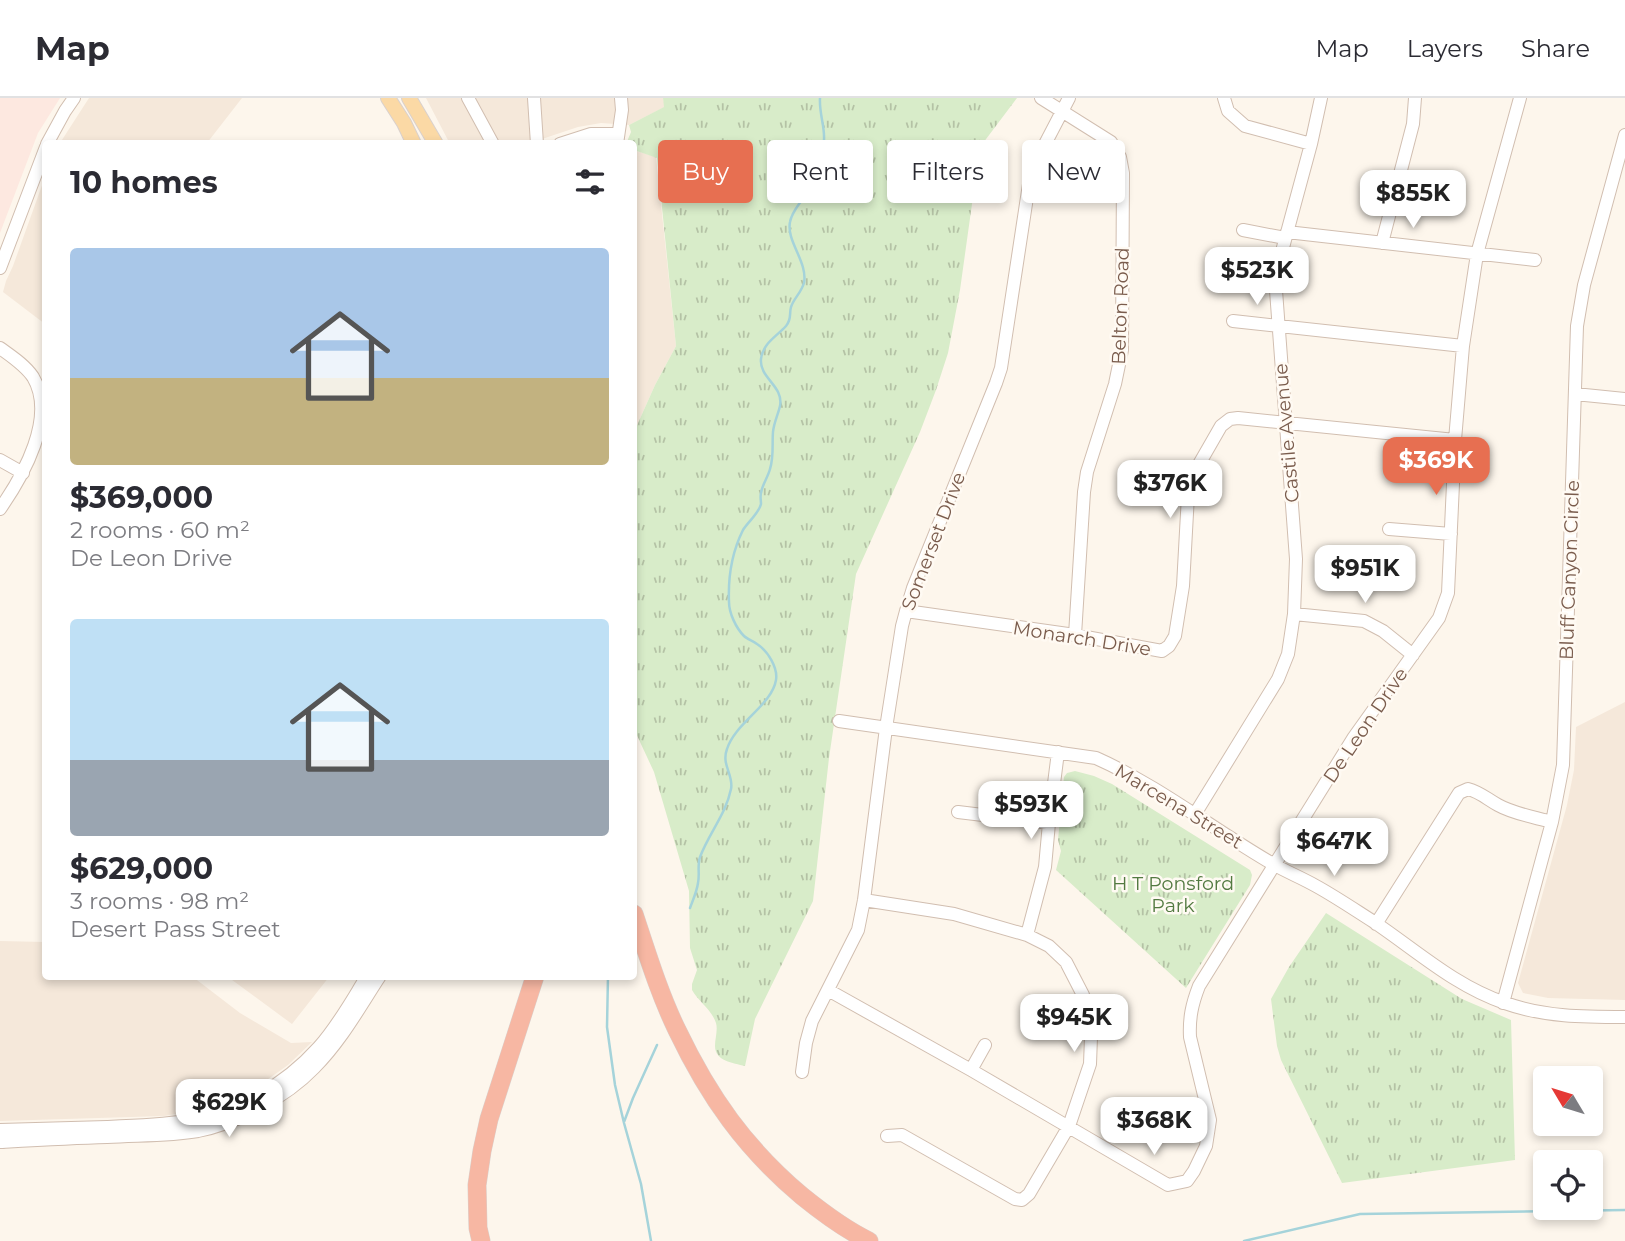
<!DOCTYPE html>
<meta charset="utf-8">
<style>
:root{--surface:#fff;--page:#f2f2f3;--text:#2b2b33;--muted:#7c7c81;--line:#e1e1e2;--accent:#e76f51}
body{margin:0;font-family:Montserrat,sans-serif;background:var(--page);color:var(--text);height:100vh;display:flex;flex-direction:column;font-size:26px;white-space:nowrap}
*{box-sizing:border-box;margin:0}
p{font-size:23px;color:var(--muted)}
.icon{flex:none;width:38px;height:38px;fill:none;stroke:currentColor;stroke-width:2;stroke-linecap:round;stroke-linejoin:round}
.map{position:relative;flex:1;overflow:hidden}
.details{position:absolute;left:42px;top:42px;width:595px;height:840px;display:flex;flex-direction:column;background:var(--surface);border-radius:7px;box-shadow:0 4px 10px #0003}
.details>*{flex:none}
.guide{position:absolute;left:658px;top:42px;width:665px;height:63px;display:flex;gap:14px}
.needle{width:46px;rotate:308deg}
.fabs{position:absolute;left:1533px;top:968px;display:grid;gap:14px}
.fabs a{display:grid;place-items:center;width:70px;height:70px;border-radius:7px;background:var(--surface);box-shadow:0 4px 10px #0003;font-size:35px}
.price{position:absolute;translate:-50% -60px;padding:0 16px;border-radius:14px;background:#fff;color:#222;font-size:23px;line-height:46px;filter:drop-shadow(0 2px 4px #0008)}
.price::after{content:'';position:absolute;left:50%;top:42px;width:21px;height:16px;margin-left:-10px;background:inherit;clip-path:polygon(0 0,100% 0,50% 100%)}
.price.current{background:var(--accent);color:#fff}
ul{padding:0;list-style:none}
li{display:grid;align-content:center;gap:14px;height:371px;padding:0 28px}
li span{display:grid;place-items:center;height:217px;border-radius:7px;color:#555}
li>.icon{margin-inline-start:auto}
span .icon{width:126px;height:126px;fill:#fffc;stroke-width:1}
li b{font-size:30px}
h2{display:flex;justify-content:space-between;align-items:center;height:84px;padding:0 28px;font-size:30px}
.chip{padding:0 24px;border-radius:7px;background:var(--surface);box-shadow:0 4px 10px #0003;font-size:24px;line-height:63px}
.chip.current{background:var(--accent);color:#fff}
header{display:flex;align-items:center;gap:42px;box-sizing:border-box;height:98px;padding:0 35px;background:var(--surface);border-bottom:2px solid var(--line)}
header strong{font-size:33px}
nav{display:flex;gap:38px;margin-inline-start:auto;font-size:24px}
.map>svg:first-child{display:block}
</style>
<header>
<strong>Map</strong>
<nav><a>Map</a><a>Layers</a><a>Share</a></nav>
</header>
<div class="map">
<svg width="1625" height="1143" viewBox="0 0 1625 1143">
<defs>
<pattern id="grass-tufts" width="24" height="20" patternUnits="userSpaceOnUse" patternTransform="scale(1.75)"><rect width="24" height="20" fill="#d8ecc9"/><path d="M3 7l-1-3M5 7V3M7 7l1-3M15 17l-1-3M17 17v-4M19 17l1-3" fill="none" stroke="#b4c2a5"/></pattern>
</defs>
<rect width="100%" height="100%" fill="#fdf6ec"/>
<path fill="#f5e8da" d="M89,0H242L207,45H60Z
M426,0H663L665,9L629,27L601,25L578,29L530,45L450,46Z
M634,52L656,59L676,248L655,287L634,334Z
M45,79V226L3,194L6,183L13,168Z
M1625,604V902L1548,900L1523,895L1518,885L1567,707L1574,672L1576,629Z
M0,843L45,844L46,878L193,879L240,915L291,945L312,944L288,967L254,991L235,1000L188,1014L164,1018L0,1023Z
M228,879H329L292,926Z"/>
<path fill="#fde8e0" d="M0,0H60L38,35L0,135Z"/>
<path fill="url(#grass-tufts)" d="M663,0H1017L971,61L978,63L960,192L948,255L936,292L920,334L856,476L829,660L813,803L755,921L745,968C733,965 715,963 715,948C715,940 718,932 716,925C712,912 698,903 692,892V886L697,872L690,850L689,793L654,674L634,631V334L655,287L676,248L657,60L634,52V46H626L631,34L629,27L664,9Z
M1075,673L1094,678L1112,686L1250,772L1252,777L1250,787L1186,890L1056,772L1061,753L1058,742L1064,679L1067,675Z
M1326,815L1462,901L1511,922L1515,1062L1342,1085L1281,962L1277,948L1271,901L1289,869Z"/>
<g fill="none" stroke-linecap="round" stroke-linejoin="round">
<path stroke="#a5d3da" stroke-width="2.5" d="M690,810C693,802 697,793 698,785C700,776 697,768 700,759C709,735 726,716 731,691C734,677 721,667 727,651C735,625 772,607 776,582C778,570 768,553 757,546C753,543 747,541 744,538C736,530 729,515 729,504C728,480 732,454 743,432C748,424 759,415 761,406C761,402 760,399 761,395C762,387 768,379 770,371C774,359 772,345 773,334C774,324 778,317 780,308C784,288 759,280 761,261C763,245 776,239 786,228C792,221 789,216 791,209C794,200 801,195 804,185C808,164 786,143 790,124C792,112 803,103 808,92C811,82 812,71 816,61C818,55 824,49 824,42C825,29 819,15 820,0
M608,878L607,929L615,987L624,1025L641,1086L651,1143
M624,1024L633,1000L657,947
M1244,1143L1360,1116L1625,1112"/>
<g stroke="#d1beb0" stroke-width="14">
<path id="minor" d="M468,0L493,46
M534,0L537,46
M1041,0L1111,44L1120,59L1123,75L1122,252L1115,286L1087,374L1084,394L1075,537
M1224,0L1228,13L1245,28L1311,46
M47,46L65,13L74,0
M560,46L591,36H618
M617,46L622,12L621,0
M1243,132L1285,140
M1287,134L1535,162
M1382,145L1413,26L1415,0
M0,170L46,49
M1233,223L1463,248
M0,250C11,258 25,267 33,279C57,319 23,378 0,411
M1575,296L1625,301
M0,362L23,375
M1389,431L1451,436
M906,513L1075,537L1162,553L1169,548L1175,538L1183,488L1188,397L1194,375L1221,328L1230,321L1238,320L1455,342
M1294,516L1364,523L1383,533L1413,557
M839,623L1096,660C1159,688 1214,732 1273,766C1287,774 1302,780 1316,788C1336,799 1355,812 1374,824C1417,853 1455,888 1505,905C1544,919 1584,919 1625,919
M958,714L1049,725
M1195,716L1278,581L1288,556L1294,516L1296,461L1275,179L1311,46L1321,0
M864,802L954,816L1027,837L1049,848L1066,864L1083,897L1091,939L1090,966L1069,1028L1029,1096L1022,1102L1015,1101L902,1037L887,1038
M1376,826L1459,695L1468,691C1480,694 1487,701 1498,707C1514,716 1534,719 1552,724
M1027,837L1045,769L1049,725L1058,654
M828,892L971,972L1168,1087L1187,1083L1194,1073L1206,1048L1210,1022L1190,939C1189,920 1192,906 1199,888L1354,639L1439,520L1448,495L1455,342L1463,248L1477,156L1520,0
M1503,905L1552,724L1563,667L1577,228L1584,187L1625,37
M971,972L985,947
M802,974L806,945L812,923L858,832L864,802L886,630L902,528L906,513L913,490L996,285L1001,270L1031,73L1069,0
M0,1032C36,1031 71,1030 107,1029C133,1028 160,1027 187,1023C237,1015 285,987 319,949C338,928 352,902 367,878
M0,1044C36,1042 71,1040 107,1039C137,1037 168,1038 198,1033C238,1025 286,999 314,970C341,943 359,910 380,878"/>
</g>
<g stroke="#dad1cd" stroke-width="16">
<path id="major" d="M388,0L404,25L414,46
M409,0L436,46"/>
</g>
<g stroke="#dad1cd" stroke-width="19">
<path id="highway" d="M634,816C647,855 659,895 677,932C709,999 745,1050 802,1098C823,1115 844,1131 869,1143
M481,1143L478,1130L477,1087L482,1053L489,1021L535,878"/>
</g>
<use href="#minor" stroke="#fff" stroke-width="12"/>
<use href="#major" stroke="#fbd9a5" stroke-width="14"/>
<use href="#highway" stroke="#f7b7a3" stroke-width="18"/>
</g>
<g text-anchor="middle" stroke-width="5" stroke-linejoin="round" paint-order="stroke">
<g font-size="19" fill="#7a5c4d" stroke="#fffaf3">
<text transform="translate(1120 208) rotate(-88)" y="7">Belton Road</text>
<text transform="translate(1286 335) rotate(-95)" y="7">Castile Avenue</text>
<text transform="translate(933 443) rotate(-69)" y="7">Somerset Drive</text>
<text transform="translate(1569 472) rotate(-88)" y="7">Bluff Canyon Circle</text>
<text transform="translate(1082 540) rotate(9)" y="7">Monarch Drive</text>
<text transform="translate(1365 627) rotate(-56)" y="7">De Leon Drive</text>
<text transform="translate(1179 708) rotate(31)" y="7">Marcena Street</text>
</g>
<g font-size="19" fill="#537a41" stroke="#fffaf3">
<text x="1173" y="792">H T Ponsford<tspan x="1173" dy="22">Park</tspan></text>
</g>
</g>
</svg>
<div class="fabs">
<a><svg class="needle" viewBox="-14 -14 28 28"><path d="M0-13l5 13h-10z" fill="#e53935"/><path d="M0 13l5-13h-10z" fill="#7c7c81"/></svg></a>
<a><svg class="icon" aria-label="locate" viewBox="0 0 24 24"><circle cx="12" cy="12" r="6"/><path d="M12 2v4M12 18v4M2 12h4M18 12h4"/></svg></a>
</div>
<b class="price" style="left:1413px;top:132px">$855K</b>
<b class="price" style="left:1257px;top:209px">$523K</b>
<b class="price current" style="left:1436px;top:399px">$369K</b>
<b class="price" style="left:1170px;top:422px">$376K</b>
<b class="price" style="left:1365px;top:507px">$951K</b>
<b class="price" style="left:1031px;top:743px">$593K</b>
<b class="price" style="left:1334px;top:780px">$647K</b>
<b class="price" style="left:1074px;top:956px">$945K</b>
<b class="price" style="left:229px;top:1041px">$629K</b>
<b class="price" style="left:1154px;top:1059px">$368K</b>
<div class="guide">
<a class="chip current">Buy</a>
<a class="chip">Rent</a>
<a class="chip">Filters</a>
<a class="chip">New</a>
</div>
<section class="details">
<h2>10 homes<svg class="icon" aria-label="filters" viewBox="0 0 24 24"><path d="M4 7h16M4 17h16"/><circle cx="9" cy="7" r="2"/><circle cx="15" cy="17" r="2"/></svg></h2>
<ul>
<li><span style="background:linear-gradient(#a9c7e8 60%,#c2b280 0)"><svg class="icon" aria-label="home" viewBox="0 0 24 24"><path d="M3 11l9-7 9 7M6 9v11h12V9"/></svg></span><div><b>$369,000</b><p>2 rooms · 60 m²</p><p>De Leon Drive</p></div></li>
<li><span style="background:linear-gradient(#bfe0f5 65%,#9aa5b1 0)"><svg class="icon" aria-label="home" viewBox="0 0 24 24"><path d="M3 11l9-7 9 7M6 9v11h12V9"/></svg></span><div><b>$629,000</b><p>3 rooms · 98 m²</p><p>Desert Pass Street</p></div></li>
</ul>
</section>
</div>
